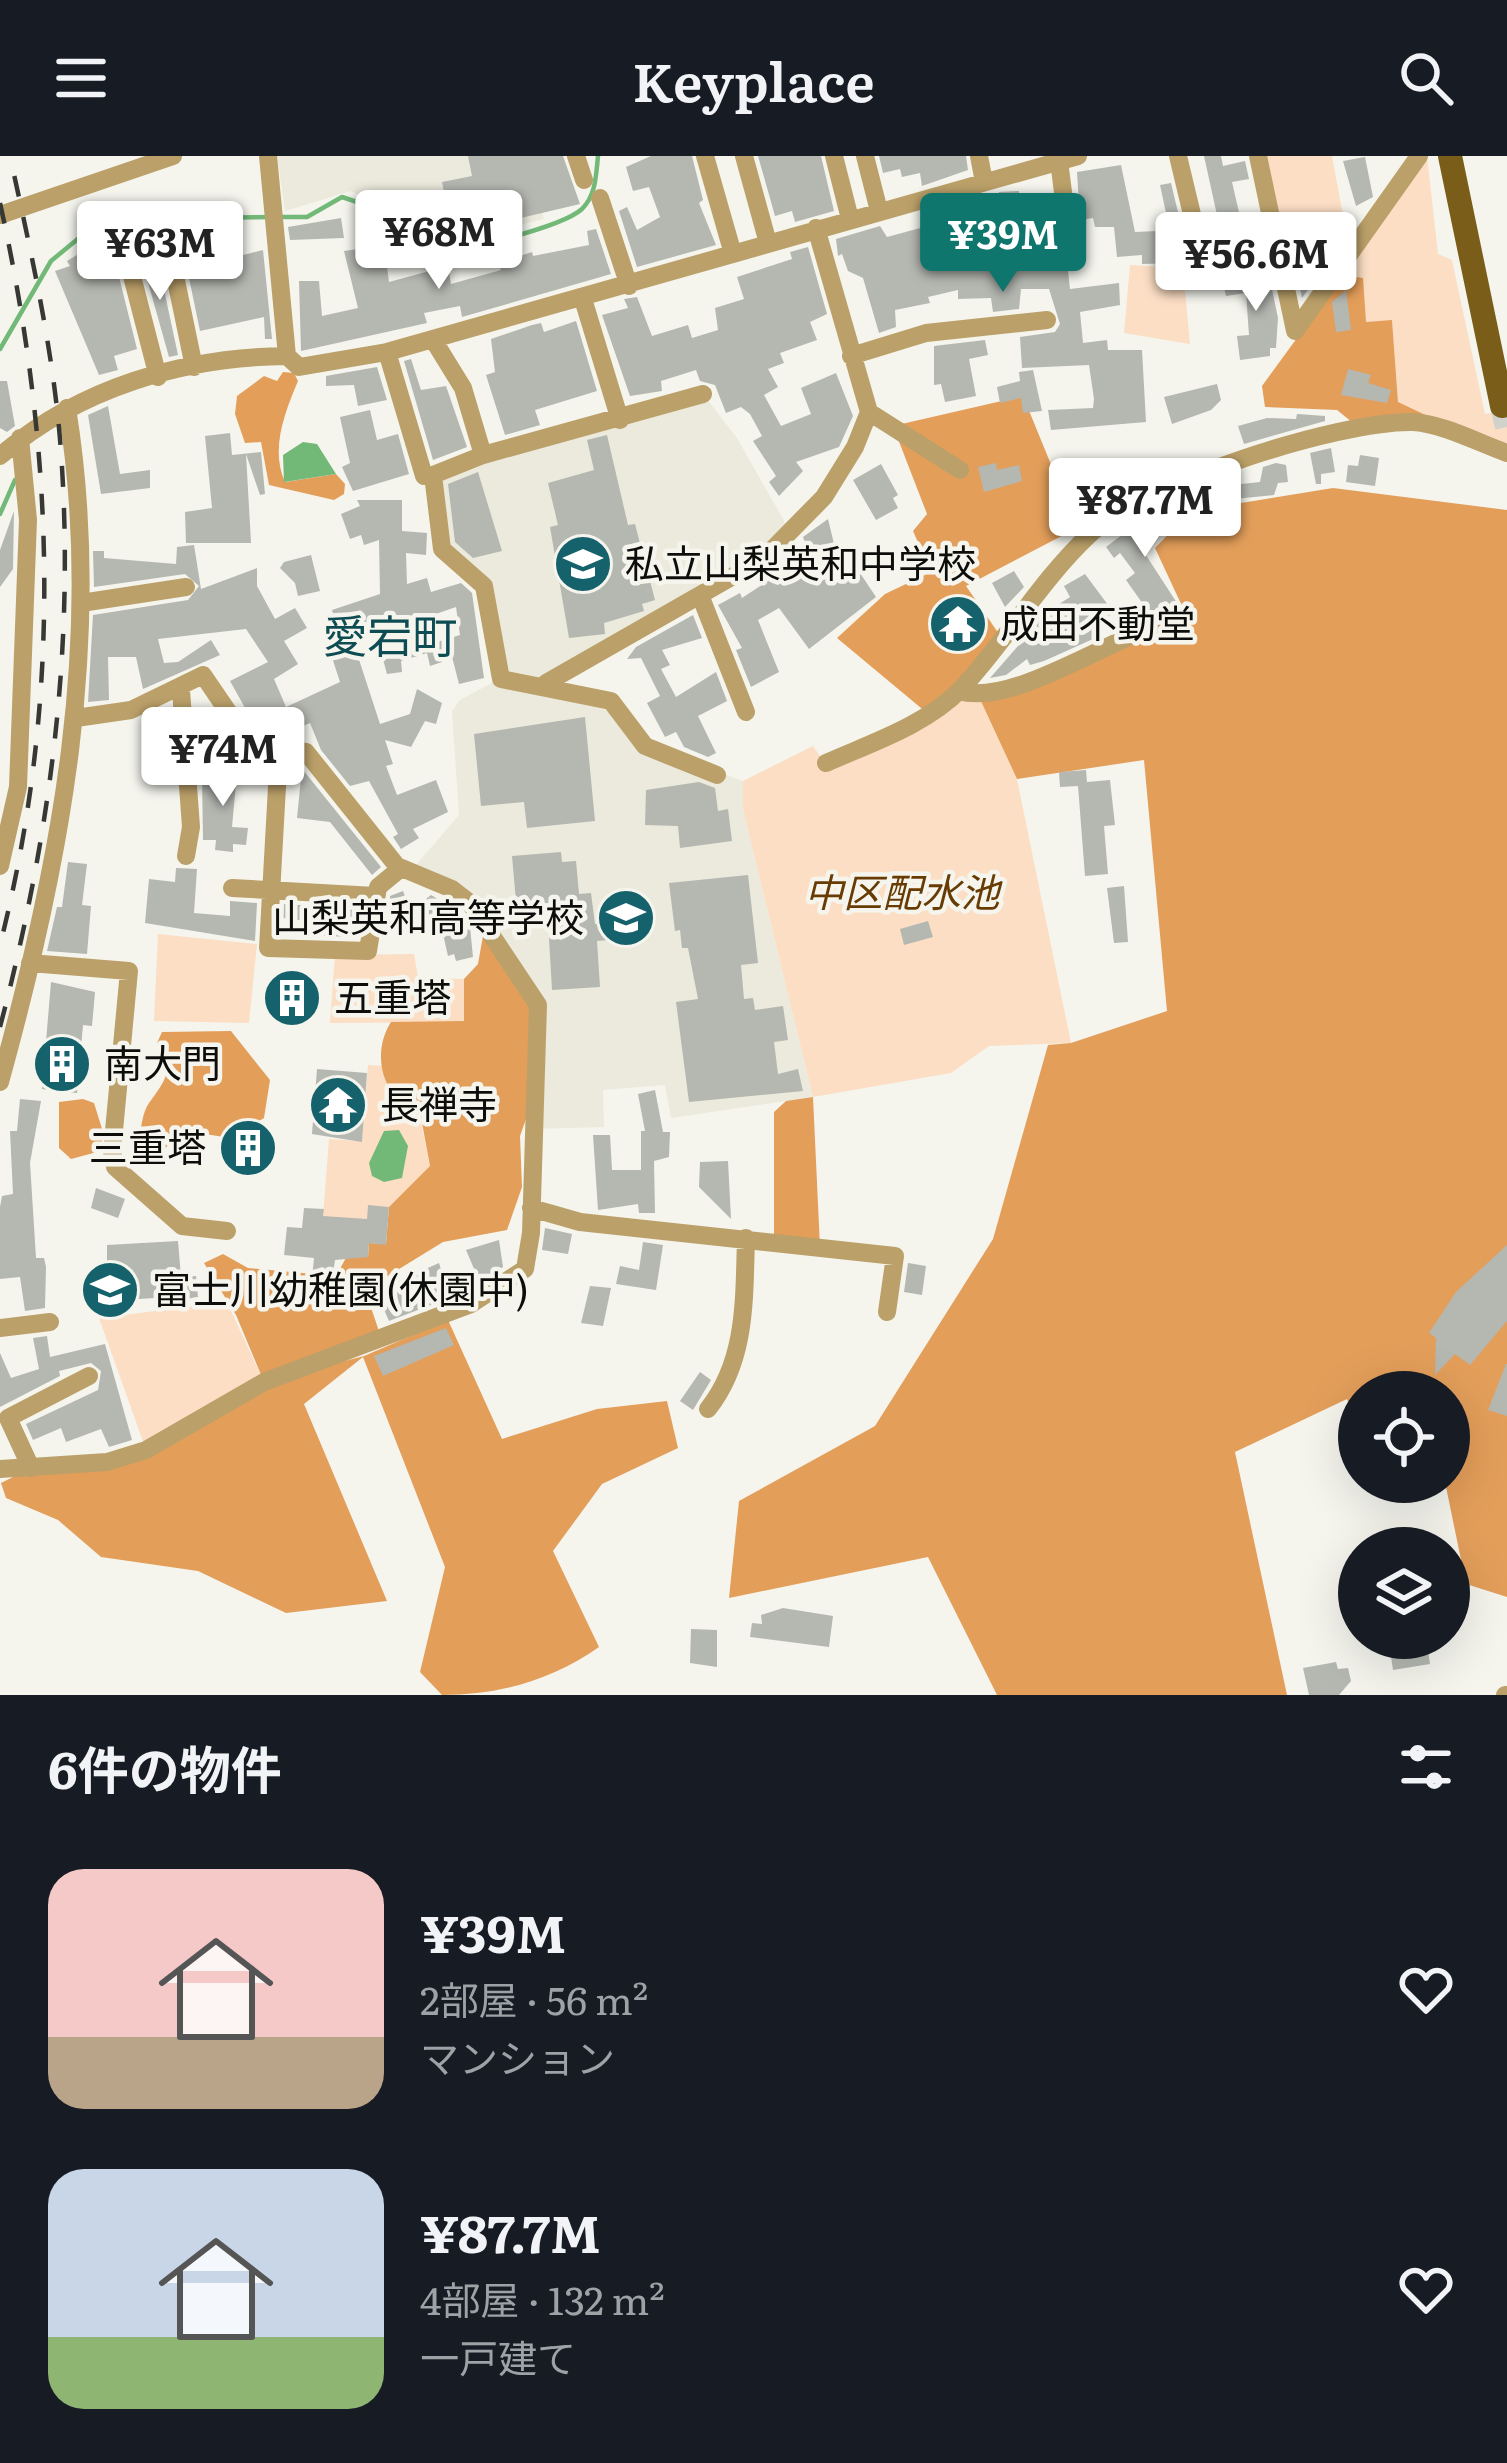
<!DOCTYPE html>
<html lang="ja">
<meta charset="utf-8">
<style>
:root{--surface:#171b24;--page:#242831;--text:#f1f3f6;--muted:#9ea1a6;--accent:#0f766e}
body{margin:0;font-family:Literata,"Noto Sans JP",serif;background:var(--page);color:var(--text);height:100vh;display:flex;flex-direction:column;font-size:45px;white-space:nowrap}
*{box-sizing:border-box;margin:0}
p{font-size:39px;color:var(--muted)}
.icon{flex:none;width:66px;height:66px;fill:none;stroke:currentColor;stroke-width:2;stroke-linecap:round;stroke-linejoin:round}
.map{position:relative;height:1539px;overflow:hidden}
.panel{display:flex;flex-direction:column;background:var(--surface);flex:1}
.panel>*{flex:none}
.controls{position:absolute;left:1338px;top:1215px;display:grid;gap:24px}
.controls a{display:grid;place-items:center;width:132px;height:132px;border-radius:50%;background:var(--surface);box-shadow:0 12px 48px #0002;font-size:60px}
.price{position:absolute;translate:-50% -102px;padding:0 27px;border-radius:12px;background:#fff;color:#222;font-size:39px;line-height:78px;filter:drop-shadow(0 3px 6px #0008)}
.price::after{content:'';position:absolute;left:50%;top:72px;width:36px;height:27px;margin-left:-18px;background:inherit;clip-path:polygon(0 0,100% 0,50% 100%)}
.price.selected{background:var(--accent);color:#fff}
ul{padding:0;list-style:none}
li{display:flex;align-items:center;gap:36px;height:300px;padding:0 48px}
li span{display:grid;place-items:center;flex:none;width:336px;height:240px;border-radius:36px;color:#555}
li>.icon{margin-inline-start:auto}
span .icon{width:144px;height:144px;fill:#fffc;stroke-width:1}
li b{font-size:51px}
h2{display:flex;justify-content:space-between;align-items:center;height:144px;padding:0 48px;font-size:51px}
header{display:flex;justify-content:space-between;align-items:center;height:156px;padding:0 48px;background:var(--surface);font-size:54px;font-weight:600}
.map>svg:first-child{display:block}
</style>
<header><svg class="icon" aria-label="menu" viewBox="0 0 24 24"><path d="M4 6h16M4 12h16M4 18h16"/></svg>Keyplace<svg class="icon" aria-label="search" viewBox="0 0 24 24"><circle cx="10" cy="10" r="6"/><path d="M15 15l6 6"/></svg></header>
<div class="map">
<svg width="1507" height="1539" viewBox="0 0 1507 1539">
<rect width="100%" height="100%" fill="#f5f5ee"/>
<path fill="#ebeadc" d="M277,0H529L544,63L402,97L388,85L361,40L351,35L285,55Z
M703,238L737,282L788,372L778,388L547,527L611,545L646,590L743,625V653L813,941L671,962L665,929L603,934L604,971L534,973L538,848L470,747L410,716L459,659L452,555L460,544L501,522L492,455L442,393L433,319Z"/>
<path fill="#fcdec4" d="M1258,0H1332L1348,86L1333,104L1324,69L1274,75Z
M1427,0L1438,98L1452,104L1485,258L1507,254V296L1398,246L1392,165L1366,166L1343,119Z
M1130,109L1183,112L1190,188L1124,177Z
M959,535L979,541L1017,623L1071,887L989,890L951,917L813,941L743,653V625L813,590L825,607Z
M158,778L257,788L249,867L154,865Z
M414,798L418,821L464,823L465,866L330,867L335,799Z
M368,909L383,910C386,936 394,949 419,956L430,1011L389,1051L368,1050L366,1077L323,1060L329,983L362,985Z
M227,1146L264,1226L146,1294L99,1162Z"/>
<path fill="#e39e5a" d="M1343,119L1363,122L1366,166L1392,164L1398,246L1507,297L1414,266L1363,275L1337,254L1265,251L1262,230Z
M283,216L294,217L298,225C285,256 270,293 285,326L336,318L345,328L344,338L334,344L269,329L261,286L245,287L235,258L237,240L264,220L277,225Z
M1023,240L1077,372L966,430L1001,481L927,557L837,482L885,438L931,416L913,375L927,358L893,270Z
M1333,332L1507,354V1441L1466,1428L1445,1326H1449V1236H1359V1273L1347,1243L1235,1296L1287,1539H997L928,1401L729,1442L739,1345L875,1270L993,1083L1048,889L1071,887L1167,855L1144,604L1017,623L979,541L1003,538L1182,450L1155,392L1191,355Z
M484,774L538,849L532,946L520,980L522,1031L507,1074L443,1086L365,1134L382,1184L283,1221L364,1200L448,1164L502,1283L597,1253L667,1245L678,1292L602,1328L553,1395L599,1491C552,1524 500,1539 442,1539L420,1516L445,1411L363,1201L304,1248L387,1445L286,1457L198,1415L101,1401L58,1364L6,1342L1,1327L31,1312L110,1305L264,1226L236,1159L204,1107L223,1098L248,1112L336,1120L347,1100L368,1101L369,1087L386,1088L389,1051L430,1010L420,956C383,945 370,899 391,866L464,865V823L478,808Z
M231,875L270,924L264,962L230,982L180,974L156,1004L139,985C141,973 142,957 149,947C166,923 175,915 157,887L162,876Z
M813,941L820,1091L774,1086V956L786,945Z
M83,943L94,947L103,976L101,995L71,1003L59,992V946Z"/>
<path fill="#72b978" d="M303,286L317,288L336,318L284,326L283,299Z
M399,974L408,990L402,1022L384,1026L372,1020L369,1007L384,975Z"/>
<g fill="none" stroke-linecap="round" stroke-linejoin="round">
<path stroke="#72b978" stroke-width="4.5" d="M282,61H307L342,41L357,46L386,92L401,105C435,101 559,74 582,53C596,39 596,19 598,0
M0,193L51,105L102,63L271,61
M0,358L15,324"/>
</g>
<path fill="#b5b7b1" fill-rule="evenodd" d="M468,0H563L580,48L399,91L394,67L448,56L442,26L472,20Z
M651,0H692L703,44L699,47L716,89L637,111L619,55L627,51L637,74L660,61L649,31L633,35L626,11Z
M758,0H821L834,55L795,66L792,55L775,60Z
M879,0H966L968,14L922,30L920,17L902,21L900,13L883,17Z
M1204,0H1221L1223,10L1245,5L1249,23L1232,26L1241,65L1257,61L1263,91L1226,100Z
M1365,1L1373,41L1356,50L1343,5Z
M1121,9L1135,76L1179,74L1181,107L1142,108V99L1117,101L1114,71H1095L1093,62L1080,64L1077,16Z
M1171,27L1181,69L1169,71L1160,29Z
M1019,35L1020,60L1052,57L1056,107L1067,106L1070,133L1119,127L1120,149L1080,156L1083,187L1107,184L1108,194H1142L1146,266L1051,274L1048,254L1093,252L1094,243L1089,209L1022,212L1020,181L1055,176L1060,168L1049,133H1021L1019,153L993,156L991,142L958,143V134L928,141L930,147L895,154L896,171L879,177L863,122L848,115L842,98L838,100L836,83L880,70L887,81L950,64V59L1000,56L999,36Z
M341,62L344,82L290,84L288,71Z
M596,73L611,118L462,161L460,150L424,157L427,167L301,195L299,125H319L322,160L358,152L344,95L372,91L374,104L386,103L389,126L448,110L451,128L501,114L498,107L532,96L533,100L589,89L587,75Z
M1311,81L1320,117L1302,142L1290,87Z
M193,86L201,122L237,114L235,101L263,94L272,183H265L264,161L200,175L182,88Z
M808,91L827,158L810,166L817,184L780,197L784,207L768,213L778,231L764,239L781,270L811,258L801,232L836,217L853,260L839,291L796,306L803,315L779,340L769,326L776,320L753,285L762,280L750,258L741,251L726,257L715,229L700,225L696,214L661,225L662,235L630,240L602,159L628,152L624,143L637,141L652,180L688,169L692,182L718,174L715,152L744,143L737,121L792,103L790,96Z
M112,93L137,193L114,200L118,214L99,219L55,115L70,110L67,105L80,97L83,103Z
M157,101L178,199L169,201L142,105Z
M1259,117L1269,119L1278,162L1276,192H1270V200L1240,204L1237,180L1249,179L1246,137L1226,140L1222,123Z
M1346,134L1351,174L1336,176L1332,146Z
M576,165L597,235L535,254L540,269L505,279L486,219L495,216L491,183L532,169L541,167L544,176Z
M985,184L988,199L969,203L976,240L945,246L941,228L934,229V190Z
M411,203L421,234L446,230L467,291L433,304L404,205Z
M377,211L387,244L358,250L354,229L326,230V220Z
M1348,213L1371,219L1368,227L1391,234L1387,247L1341,239Z
M1033,214L1042,255L1023,257L1021,242L1000,247L997,231L1020,225L1019,216Z
M0,225H7L15,270L7,276L0,272Z
M1217,228L1221,244L1211,254L1172,268L1164,241Z
M108,250L120,318L150,314V332L101,338L88,259Z
M370,254L377,284L398,278L409,318L353,335L342,311L350,307L340,261Z
M1297,258L1325,260V265L1244,288L1238,270L1267,262L1296,263Z
M230,277L232,299L261,296L265,338L260,339L246,298L251,387H186L185,356L212,352L205,280Z
M607,279L628,369L635,368L655,444L642,448L644,455L604,467L605,478L569,482L550,371L558,369L548,327L594,314L587,284Z
M1331,292L1335,316L1321,318V328H1316L1310,297Z
M1360,299L1379,302L1375,330L1346,326L1348,309L1358,310Z
M996,307L997,314L1019,309L1022,325L984,336L978,311Z
M1276,307L1286,309L1288,326L1278,327L1274,339L1234,343L1232,329L1260,326L1263,311Z
M881,308L898,339L893,342L898,352L876,364L853,324Z
M478,316L502,395L473,402L455,386L448,328Z
M357,344H402V375L427,377L426,399L406,397L407,428L427,422L431,436L461,427L472,437L484,522L459,528L448,485L442,506L430,510L427,497L401,505L402,516L387,518L373,466L339,476L332,454L380,438L379,384L364,389L361,379L350,383L341,358L360,350ZM456,451L460,479L437,486L430,460Z
M1159,351H1167L1176,364L1140,390L1177,447L1150,458L1126,424L1135,417L1120,397L1114,402L1106,391Z
M14,355L13,413L0,431V394Z
M828,363L841,417L854,408L876,441L809,493L779,452L758,464L779,516L751,531L736,494L742,492L718,449L740,437L742,442L809,398L803,381Z
M194,389L201,433L257,412V430L275,463L295,452L307,472L284,485L298,508L274,523L286,551L340,526L327,486L351,479L380,568L410,558L417,533L442,547L436,568L425,565L411,591L385,584L393,608L386,610L397,639L436,624L448,656L413,673L419,682L401,693L393,681L398,678L369,625L350,630L321,594L310,567L284,578L279,566L258,575L230,525L268,506L246,473L158,483L164,507L178,506L211,484L220,499L143,533L136,501H108L109,544L88,546L93,459L188,444L199,430L185,418L94,431L93,395H104V402L176,408L177,391Z
M311,399L320,435L298,440L295,427L280,412L284,406Z
M1014,415L1024,431L1005,451L992,427Z
M1085,418L1114,457L1096,468L1102,479L1044,505L1030,509L1027,503L1006,519L990,522L1038,467L1043,452L1050,454L1070,441L1064,430Z
M965,447L980,470L950,489L935,465Z
M693,459L702,482L662,494L670,509L661,513L676,541L716,516L727,545L698,560L716,597L708,601L684,591L676,576L665,581L647,547L660,540L641,502L627,503L636,491Z
M585,561L595,665L527,672L524,646L481,650L474,578Z
M292,608L299,609L381,711L372,719L330,666L297,662L301,622Z
M250,612L249,628L236,627L232,671L248,672L246,689L233,688V696L215,694L216,684H203L202,621Z
M1086,614L1087,626L1110,624L1115,669L1104,670L1108,718L1085,720L1078,630L1060,631L1059,616Z
M699,626L715,632L718,655L728,653L732,685L680,692L678,670L645,669L646,634Z
M561,696L562,706L576,705L579,738L591,737L595,768L618,766L620,783L597,785L600,831L552,834L548,765L518,768L512,700Z
M68,706L87,708L82,749L91,750L87,798L47,795L57,751H62Z
M176,712L197,713L194,757L230,760V745L257,747L255,785L145,767L149,723L175,726Z
M748,719L758,807L741,809L744,843L753,842L755,854L783,850L788,884L774,886L778,918L798,913L803,935L689,946L676,846L698,843L688,792H682L680,774L675,775L669,727Z
M1124,730L1128,786L1114,787L1107,732Z
M403,735L411,755L431,739L460,756L470,771L473,801L456,805L454,798L448,800L438,756L392,775L390,740Z
M284,748L361,753L356,781L324,780V767L283,762Z
M928,765L933,781L904,789L900,773Z
M51,826L95,836L92,870L83,869L77,937L42,933Z
M317,913L367,917L362,986L312,978Z
M655,934L663,976H670L669,1001L654,1005L655,1057H639L638,1048L598,1054L593,979H610L612,1014H641V975H645L638,938Z
M20,943L41,945L30,1007L36,1102H44L46,1111L45,1152L25,1155L20,1121L0,1123V1051L2,1040L13,1038L10,975H17Z
M728,1005L731,1063L699,1031L700,1006Z
M96,1032L125,1043L118,1062L91,1052Z
M368,1049L389,1051L386,1089L369,1087L368,1101L335,1104L332,1125L312,1122L314,1102L284,1099L287,1071L302,1072L304,1052L324,1053L323,1060L367,1063Z
M545,1072L572,1078L568,1098L542,1094Z
M499,1084L503,1111L465,1136L389,1165L376,1135L439,1107L445,1126L475,1115L466,1094Z
M178,1085L181,1121L196,1120L198,1141L155,1148V1142L107,1145V1089Z
M643,1086L663,1089L656,1134L616,1128L620,1110L639,1114Z
M1507,1089V1165L1470,1209L1455,1198L1435,1219L1436,1182L1429,1177L1456,1136Z
M908,1107L926,1110L922,1139L904,1136Z
M590,1130L611,1132L603,1170L581,1167Z
M446,1172L454,1189L383,1220L374,1200Z
M47,1180L50,1201L105,1188L132,1284L109,1291L101,1273L66,1286L61,1272L33,1284L26,1268L98,1234L101,1215L91,1207L59,1215L60,1220L0,1251V1197L11,1222L39,1213L33,1182Z
M1506,1208H1507V1260L1488,1254Z
M700,1216L711,1224L693,1254L680,1245Z
M783,1452L833,1460L829,1491L750,1481L752,1467L762,1468L761,1459Z
M691,1473L717,1474V1511L690,1507Z
M1427,1487L1430,1508L1393,1514L1390,1494Z
M1336,1506L1338,1513L1348,1512L1351,1525L1339,1539H1309L1303,1512Z"/>
<g fill="none" stroke-linecap="round" stroke-linejoin="round">
<path stroke="#d2d2cc" stroke-width="24" stroke-dasharray="24 12" stroke-linecap="butt" d="M1502,250L1507,271"/>
<path stroke="#bba069" stroke-width="18" d="M268,0L287,200
M576,0L584,24
M705,0L733,98
M744,0L768,87
M834,0L850,63
M865,0L879,55
M979,0L984,26
M1178,0L1206,117
M1258,0L1295,175
M1059,5L1068,75
M600,42L629,130
M0,59L173,0
M167,81L194,211
M125,93L158,221
M583,143L620,264
M1295,175L1419,0
M434,185L463,232L483,299
M387,196L424,320L433,319
M851,200L926,177L1047,164
M703,238L483,299L433,319L442,393L484,430L501,523L611,545L645,590L717,619
M869,256L960,314
M0,300C79,232 183,201 287,200L299,211L387,196L1078,0
M700,439L746,556
M81,447L186,431
M546,527L763,403L824,341L855,291L869,256L816,72
M181,534L191,671L186,700
M959,535C1014,551 1110,481 1171,465
M279,595L268,792L368,795L378,731L401,712
M826,607C871,587 926,569 961,533C1006,485 1041,424 1089,379C1141,328 1338,265 1412,266C1441,267 1479,287 1507,297
M0,710L18,631L28,364L20,282
M232,732L375,740
M30,807L129,815L112,996L115,1011L182,1070L227,1075
M0,926C61,706 104,481 67,252
M531,1052L580,1066L895,1100L887,1156
M0,1172L50,1166
M708,1253C747,1204 744,1142 746,1082
M31,1312L8,1262L89,1220
M0,1313L107,1306L146,1294L264,1226L471,1148L525,1113L531,1077L538,849L470,747L452,733L397,710L306,596L250,588L203,519L131,554L76,562
M1505,1539H1507"/>
<path stroke="#7a5d19" stroke-width="24" d="M1450,0L1502,250"/>
<path stroke="#373734" stroke-width="4.5" stroke-dasharray="21 21" stroke-linecap="butt" d="M0,47C55,295 63,541 0,789
M0,871C50,681 75,493 61,296C54,196 31,97 10,0"/>
</g>
<defs>
<g id="school-disc" transform="scale(3)"><circle r="9.5" fill="#15626c" stroke="#f5f5ee"/><path d="M0-5L7-2L0 1L-7-2ZM-4 1L0 2.5L4 1V4Q0 6-4 4Z" fill="#fff"/></g>
<g id="temple-disc" transform="scale(3)"><circle r="9.5" fill="#15626c" stroke="#f5f5ee"/><path d="M0-6L5-2H3V0L6.5 2.5H4V6H1.5V3h-3V6H-4V2.5H-6.5L-3 0V-2H-5Z" fill="#fff"/></g>
<g id="building-disc" transform="scale(3)"><circle r="9.5" fill="#15626c" stroke="#f5f5ee"/><path d="M-4-6H4V6H1V3H-1V6H-4ZM-2.5-4.3h1.7v1.8h-1.7ZM.8-4.3h1.7v1.8H.8ZM-2.5-1h1.7V.8h-1.7ZM.8-1h1.7V.8H.8Z" fill="#fff"/></g>
</defs>
<g fill-rule="evenodd">
<use href="#school-disc" x="583" y="408"/>
<use href="#temple-disc" x="958" y="468"/>
<use href="#school-disc" x="626" y="762"/>
<use href="#building-disc" x="292" y="842"/>
<use href="#building-disc" x="62" y="908"/>
<use href="#temple-disc" x="338" y="949"/>
<use href="#building-disc" x="248" y="992"/>
<use href="#school-disc" x="110" y="1134"/>
</g>
<g text-anchor="middle" stroke-width="9" stroke-linejoin="round" paint-order="stroke">
<g font-size="39" fill="#0d0d0b" stroke="#f5f5ee" text-anchor="start">
<text x="625" y="422">私立山梨英和中学校</text>
<text x="1000" y="482">成田不動堂</text>
<text x="584" y="776" text-anchor="end">山梨英和高等学校</text>
<text x="334" y="856">五重塔</text>
<text x="104" y="922">南大門</text>
<text x="380" y="963">長禅寺</text>
<text x="206" y="1006" text-anchor="end">三重塔</text>
<text x="152" y="1148">富士川幼稚園(休園中)</text>
</g>
<g font-size="39" font-style="italic" fill="#683b03" stroke="#f5f5ee">
<text x="902" y="751">中区配水池</text>
</g>
<g font-size="45" fill="#0e4c54" stroke="#f5f5ee">
<text x="390" y="497">愛宕町</text>
</g>
</g>
</svg>
<div class="controls">
<a><svg class="icon" aria-label="locate" viewBox="0 0 24 24"><circle cx="12" cy="12" r="6"/><path d="M12 2v4M12 18v4M2 12h4M18 12h4"/></svg></a>
<a><svg class="icon" aria-label="layers" viewBox="0 0 24 24"><path d="M12 4l9 5-9 5-9-5zM3 14l9 5 9-5"/></svg></a>
</div>
<b class="price" style="left:439px;top:136px">¥68M</b>
<b class="price selected" style="left:1003px;top:139px">¥39M</b>
<b class="price" style="left:160px;top:147px">¥63M</b>
<b class="price" style="left:1256px;top:158px">¥56.6M</b>
<b class="price" style="left:1145px;top:404px">¥87.7M</b>
<b class="price" style="left:223px;top:653px">¥74M</b>
</div>
<section class="panel">
<h2>6件の物件<svg class="icon" aria-label="filters" viewBox="0 0 24 24"><path d="M4 7h16M4 17h16"/><circle cx="9" cy="7" r="2"/><circle cx="15" cy="17" r="2"/></svg></h2>
<ul>
<li><span style="background:linear-gradient(#f6c9c9 70%,#b9a48a 0)"><svg class="icon" aria-label="home" viewBox="0 0 24 24"><path d="M3 11l9-7 9 7M6 9v11h12V9"/></svg></span><div><b>¥39M</b><p>2部屋 · 56 m²</p><p>マンション</p></div><svg class="icon" aria-label="heart" viewBox="0 0 24 24"><path d="M12 20l-8-8c-3-5 5-10 8-4 3-6 11-1 8 4z"/></svg></li>
<li><span style="background:linear-gradient(#c9d6e8 70%,#8fb573 0)"><svg class="icon" aria-label="home" viewBox="0 0 24 24"><path d="M3 11l9-7 9 7M6 9v11h12V9"/></svg></span><div><b>¥87.7M</b><p>4部屋 · 132 m²</p><p>一戸建て</p></div><svg class="icon" aria-label="heart" viewBox="0 0 24 24"><path d="M12 20l-8-8c-3-5 5-10 8-4 3-6 11-1 8 4z"/></svg></li>
</ul>
</section>
